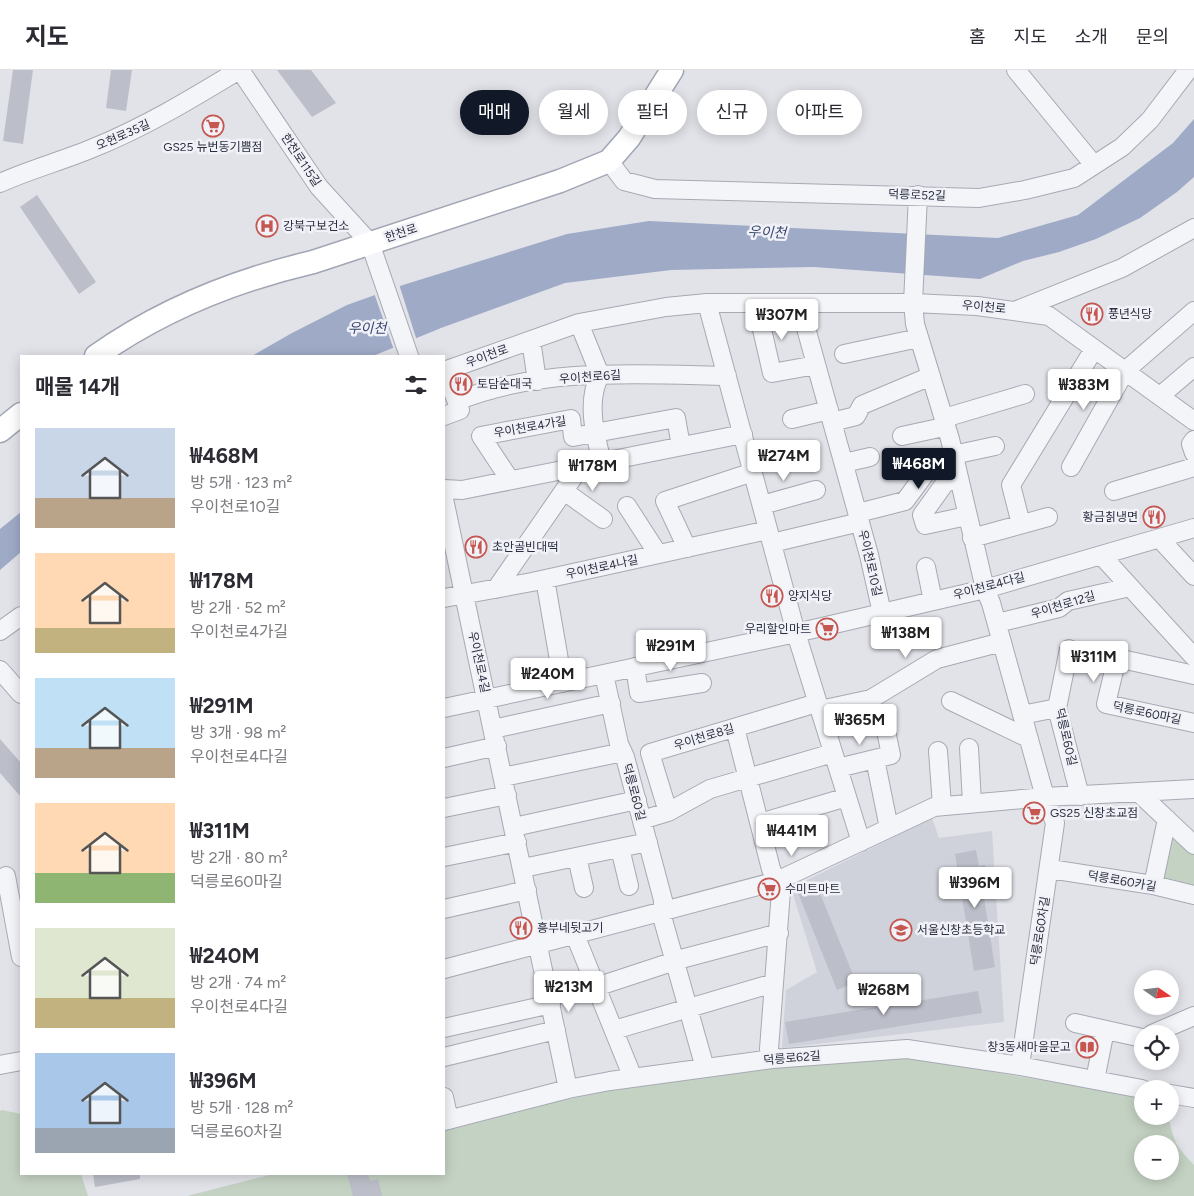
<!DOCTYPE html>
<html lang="ko">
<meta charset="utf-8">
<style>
:root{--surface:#fff;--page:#f7f7f7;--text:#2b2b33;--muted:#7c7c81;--line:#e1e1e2;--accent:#111827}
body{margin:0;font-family:Figtree,"Noto Sans KR",sans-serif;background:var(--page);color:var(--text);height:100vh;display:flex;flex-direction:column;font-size:19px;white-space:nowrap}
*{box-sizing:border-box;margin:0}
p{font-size:16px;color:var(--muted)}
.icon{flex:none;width:28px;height:28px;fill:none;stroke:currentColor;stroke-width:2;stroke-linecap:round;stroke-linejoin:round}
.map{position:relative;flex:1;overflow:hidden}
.panel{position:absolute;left:20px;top:285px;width:425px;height:820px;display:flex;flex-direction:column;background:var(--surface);border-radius:0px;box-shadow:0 2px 12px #0003}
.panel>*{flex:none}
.banner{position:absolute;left:460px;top:20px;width:475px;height:45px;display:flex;gap:10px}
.needle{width:32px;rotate:104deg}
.controls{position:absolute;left:1134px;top:900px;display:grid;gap:10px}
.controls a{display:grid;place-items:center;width:45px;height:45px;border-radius:50%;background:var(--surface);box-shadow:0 2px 12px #0003;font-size:25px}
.price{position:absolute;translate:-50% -42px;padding:0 11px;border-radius:5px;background:#fff;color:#222;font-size:16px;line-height:32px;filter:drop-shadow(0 1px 2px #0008)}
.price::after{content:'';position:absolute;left:50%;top:30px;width:15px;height:11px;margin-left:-8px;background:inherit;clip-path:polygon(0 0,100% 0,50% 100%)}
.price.on{background:var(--accent);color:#fff}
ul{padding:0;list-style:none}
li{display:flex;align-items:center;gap:15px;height:125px;padding:0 15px}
li span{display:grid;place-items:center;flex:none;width:140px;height:100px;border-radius:0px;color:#555}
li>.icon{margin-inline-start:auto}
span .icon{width:60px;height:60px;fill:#fffc;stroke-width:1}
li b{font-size:21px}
h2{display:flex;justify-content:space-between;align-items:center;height:60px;padding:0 15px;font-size:21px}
.chip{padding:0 18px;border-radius:22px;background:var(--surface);box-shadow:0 2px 12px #0003;font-size:18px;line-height:45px}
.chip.on{background:var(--accent);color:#fff}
header{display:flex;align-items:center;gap:30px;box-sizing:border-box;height:70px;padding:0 25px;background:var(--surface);border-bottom:1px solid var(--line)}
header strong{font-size:24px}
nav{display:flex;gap:28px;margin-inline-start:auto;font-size:18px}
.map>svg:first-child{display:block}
</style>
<header>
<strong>지도</strong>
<nav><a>홈</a><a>지도</a><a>소개</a><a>문의</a></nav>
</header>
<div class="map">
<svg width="1194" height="1126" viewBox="0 0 1194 1126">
<rect width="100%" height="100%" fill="#e2e3e9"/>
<path fill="#d0d2db" d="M932,748L939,768L992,761L1004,952L782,978L786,920L817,902L791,818Z"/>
<path fill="#c4d2c3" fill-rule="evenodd" d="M1168,753L1194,777V823L1155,814Z
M908,988L1137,1026L1142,1030V1046C1180,1046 1164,1050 1178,1076C1182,1083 1189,1089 1194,1095V1126H187L273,1104H444V1056L451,1054L603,1022L751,998ZM1142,1074H1170V1101H1142Z
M2,1040L21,1044V1104H81L88,1126H0V1041Z"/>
<path fill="#9faac6" d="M1194,49V107L1177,122L1140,148L1096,169L1059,182L1023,191L980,209L814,197L671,200L565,213L441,258L373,286H252L292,263L347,235L403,215L567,164L649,151L998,168L1078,145L1173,73Z
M21,442V482L0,500V459Z"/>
<path fill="#e2e3e9" d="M399,214L417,271L394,280L374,223Z"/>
<path fill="#bcbec9" d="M13,0H33L23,74L3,71Z
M111,0H132L126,41L106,38Z
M277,0H311L336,33L312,47Z
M37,125L96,212L79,224L20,137Z
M0,669L21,693V727L0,703Z
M976,780L979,796L985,795L988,814L982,815L995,897L974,901L955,784Z
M815,811L856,912L837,920L796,818Z
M902,908L906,933L978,921L982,943L789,974L785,952L894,934L890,910Z
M93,1104H140V1109L95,1117Z
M347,1104H368L370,1111L378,1109L382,1126H353Z"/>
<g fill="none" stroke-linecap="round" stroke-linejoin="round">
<g stroke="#a7a9b3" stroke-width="20">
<path id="minor" d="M240,0L319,117L370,173L409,286
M1016,0L1094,95
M609,91L624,111L655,119L979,128L1025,120L1074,108L1122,77L1150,50L1188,0
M0,113C31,99 62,91 93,78C145,57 191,29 239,0
M918,125L913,233L915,254L950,369L985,519L991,533L1045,727L1055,753L1020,996
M707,233L796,563L861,772
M756,233L772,303L816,295
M799,233L869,485L882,543
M1017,240L1122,198L1194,158
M579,253L600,305C586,331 595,365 602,392
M531,270L537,311
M844,284L919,268
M444,301L579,253L666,237L707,233H913L977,236L1049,246L1194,351
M1160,326L1194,297
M457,331C541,297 637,304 727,306
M444,346L460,340L445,301
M792,349L829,340
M832,352L856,346L862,335L931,306
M902,366L939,358L951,346L1025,324
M1194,370L1191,374L1194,383
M953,385L995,376
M844,393L870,387
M1071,397L1125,301L1194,241
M958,408L945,413L922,445L925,455L967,446
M510,410L481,366L571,349L573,367L676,348L681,376
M444,419L462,420L743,364
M564,421L603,449
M1114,421L1194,397
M444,429L568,1019
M762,435L816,420
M627,436L658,484
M858,443L905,431L927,401
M1021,454L1011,415L1094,279
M972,468L1048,447
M1159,468L1194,506
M772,473L860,452
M687,478L665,431L753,402
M1101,485L1194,587
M926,497L933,531
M545,509L563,613
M496,519L581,396
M444,528L532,512L768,460
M997,553L1059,538L1068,531L1130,517
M0,561L21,546
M1069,579L1057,638L1080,726
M635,597L639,623L702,613
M0,600L21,624
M604,604L619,674L625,687L663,830V850L705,998
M1194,605L1117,588L1106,634L1194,653
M951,631L1028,668
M444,638L796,563L985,519L1194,458
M820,640L871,629L937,589L1002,572
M1022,645L1057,638
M735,658L771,799L781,821L769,979L772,989
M493,659L611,633
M969,678L972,733
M938,681L942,736
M444,688L497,676
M875,689L889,758
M838,698L891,685L885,656
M503,707L623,682
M1138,722L1194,775
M444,738L507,725
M668,742L650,683L817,633
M642,750L668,742L710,719L833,683
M760,753L847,727
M514,757L637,730
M620,778L629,816
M444,787L517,772
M577,787L584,818
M523,798L648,772
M1050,799L1153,815L1194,825
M6,806L21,887
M1153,815L1167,749
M444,839L527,820
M575,865L633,1008
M444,899L777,811L934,737L1045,727L1194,719
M596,917L681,889L779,863
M1075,953L1142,968
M444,958L551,934
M614,960L774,913
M1152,964L1194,946
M444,987L556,960
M0,995L21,991
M1095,1010L1105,960
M1170,1024L1194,1028
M444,1027L449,1050
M444,1051L568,1019L610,1011L772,989L907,979L1020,996L1142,1019"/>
</g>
<g stroke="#a2a5b4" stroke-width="25">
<path id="major" d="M96,286C161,240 236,210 313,192L560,111L609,91L629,68L672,0
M0,361L21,344"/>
</g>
<use href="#minor" stroke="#f4f5f8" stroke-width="18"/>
<use href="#major" stroke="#fff" stroke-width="22"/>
</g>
<defs>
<g id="supermarket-ring" transform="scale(1.125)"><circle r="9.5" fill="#f1f2f7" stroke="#c55650" stroke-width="1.5"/><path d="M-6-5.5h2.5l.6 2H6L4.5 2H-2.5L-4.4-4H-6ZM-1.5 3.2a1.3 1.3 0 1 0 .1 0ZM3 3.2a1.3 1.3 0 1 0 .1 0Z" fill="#c55650"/></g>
<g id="hospital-ring" transform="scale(1.125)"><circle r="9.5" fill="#f1f2f7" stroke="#c55650" stroke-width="1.5"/><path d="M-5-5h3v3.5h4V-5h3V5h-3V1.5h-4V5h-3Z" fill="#c55650"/></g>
<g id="restaurant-ring" transform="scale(1.125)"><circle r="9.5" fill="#f1f2f7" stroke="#c55650" stroke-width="1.5"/><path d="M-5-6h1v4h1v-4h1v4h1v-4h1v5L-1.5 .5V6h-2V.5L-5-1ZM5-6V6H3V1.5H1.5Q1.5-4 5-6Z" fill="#c55650"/></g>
<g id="school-ring" transform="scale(1.125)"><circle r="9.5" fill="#f1f2f7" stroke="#c55650" stroke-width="1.5"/><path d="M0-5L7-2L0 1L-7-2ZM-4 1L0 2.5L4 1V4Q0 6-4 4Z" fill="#c55650"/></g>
<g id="library-ring" transform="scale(1.125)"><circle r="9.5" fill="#f1f2f7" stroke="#c55650" stroke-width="1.5"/><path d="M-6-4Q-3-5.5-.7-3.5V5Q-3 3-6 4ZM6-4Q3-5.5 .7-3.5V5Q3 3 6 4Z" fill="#c55650"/></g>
</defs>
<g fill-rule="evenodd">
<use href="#supermarket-ring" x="213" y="56"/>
<use href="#hospital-ring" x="267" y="156"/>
<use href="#restaurant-ring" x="1092" y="244"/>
<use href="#restaurant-ring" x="461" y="314"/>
<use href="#restaurant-ring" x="1154" y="447"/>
<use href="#restaurant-ring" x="476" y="477"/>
<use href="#restaurant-ring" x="772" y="526"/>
<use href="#supermarket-ring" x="827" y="559"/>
<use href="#supermarket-ring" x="1034" y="743"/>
<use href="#supermarket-ring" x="769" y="819"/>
<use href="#restaurant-ring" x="521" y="858"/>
<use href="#school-ring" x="901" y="860"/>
<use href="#library-ring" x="1087" y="977"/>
</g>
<g text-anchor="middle" stroke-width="5" stroke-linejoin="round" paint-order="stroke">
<g font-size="12" fill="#2b2e40" stroke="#f1f2f7">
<text transform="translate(123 65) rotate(-24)" y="4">오현로35길</text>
<text transform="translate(301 90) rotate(56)" y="4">한천로115길</text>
<text transform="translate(917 125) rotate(2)" y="4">덕릉로52길</text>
<text transform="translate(401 163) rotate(-18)" y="4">한천로</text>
<text transform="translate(984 237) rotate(5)" y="4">우이천로</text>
<text transform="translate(487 286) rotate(-20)" y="4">우이천로</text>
<text transform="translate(590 307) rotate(-4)" y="4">우이천로6길</text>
<text transform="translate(530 357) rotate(-10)" y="4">우이천로4가길</text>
<text transform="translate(870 493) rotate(77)" y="4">우이천로10길</text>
<text transform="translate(602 497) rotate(-12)" y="4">우이천로4나길</text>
<text transform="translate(989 516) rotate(-15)" y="4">우이천로4다길</text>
<text transform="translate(1063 535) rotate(-17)" y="4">우이천로12길</text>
<text transform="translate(479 592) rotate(78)" y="4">우이천로4길</text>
<text transform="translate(1147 643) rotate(12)" y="4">덕릉로60마길</text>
<text transform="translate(704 667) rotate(-17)" y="4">우이천로8길</text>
<text transform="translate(1066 667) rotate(77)" y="4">덕릉로60길</text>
<text transform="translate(634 722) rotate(75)" y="4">덕릉로60길</text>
<text transform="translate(1122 811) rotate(10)" y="4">덕릉로60카길</text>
<text transform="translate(1040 861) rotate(-81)" y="4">덕릉로60차길</text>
<text transform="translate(792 988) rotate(-5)" y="4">덕릉로62길</text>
</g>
<g font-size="12" fill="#2b2e40" stroke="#f1f2f7" text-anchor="start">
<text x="213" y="81" text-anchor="middle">GS25 뉴번동기쁨점</text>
<text x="283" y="160">강북구보건소</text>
<text x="1108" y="248">풍년식당</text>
<text x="477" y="318">토담순대국</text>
<text x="1138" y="451" text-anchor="end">황금칡냉면</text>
<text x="492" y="481">초안골빈대떡</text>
<text x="788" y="530">양지식당</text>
<text x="811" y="563" text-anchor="end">우리할인마트</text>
<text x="1050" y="747">GS25 신창초교점</text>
<text x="785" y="823">수미트마트</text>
<text x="537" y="862">흥부네뒷고기</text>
<text x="917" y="864">서울신창초등학교</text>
<text x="1071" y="981" text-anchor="end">창3동새마을문고</text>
</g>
<g font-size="14" font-style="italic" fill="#384671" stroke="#f1f2f7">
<text transform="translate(767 162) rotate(2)" y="5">우이천</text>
<text x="367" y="263">우이천</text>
</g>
</g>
</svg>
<div class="controls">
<a><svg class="needle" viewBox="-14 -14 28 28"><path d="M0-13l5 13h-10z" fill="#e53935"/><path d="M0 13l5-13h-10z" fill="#7c7c81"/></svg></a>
<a><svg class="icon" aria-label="locate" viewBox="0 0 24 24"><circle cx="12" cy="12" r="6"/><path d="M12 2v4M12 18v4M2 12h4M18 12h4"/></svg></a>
<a>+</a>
<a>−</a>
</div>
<b class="price" style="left:782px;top:271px">₩307M</b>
<b class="price" style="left:1084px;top:341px">₩383M</b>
<b class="price" style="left:784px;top:412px">₩274M</b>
<b class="price on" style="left:919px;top:420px">₩468M</b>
<b class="price" style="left:593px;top:422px">₩178M</b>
<b class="price" style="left:906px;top:589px">₩138M</b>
<b class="price" style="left:671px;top:602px">₩291M</b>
<b class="price" style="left:1094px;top:613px">₩311M</b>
<b class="price" style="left:548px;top:630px">₩240M</b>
<b class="price" style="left:860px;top:676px">₩365M</b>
<b class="price" style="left:792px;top:787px">₩441M</b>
<b class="price" style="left:975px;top:839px">₩396M</b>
<b class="price" style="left:569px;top:943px">₩213M</b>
<b class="price" style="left:884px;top:946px">₩268M</b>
<div class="banner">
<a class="chip on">매매</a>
<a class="chip">월세</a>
<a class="chip">필터</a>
<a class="chip">신규</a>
<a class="chip">아파트</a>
</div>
<section class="panel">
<h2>매물 14개<svg class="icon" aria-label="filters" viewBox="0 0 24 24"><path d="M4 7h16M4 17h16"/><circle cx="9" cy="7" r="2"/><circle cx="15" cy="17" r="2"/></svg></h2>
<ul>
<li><span style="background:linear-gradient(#c9d6e8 70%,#b9a48a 0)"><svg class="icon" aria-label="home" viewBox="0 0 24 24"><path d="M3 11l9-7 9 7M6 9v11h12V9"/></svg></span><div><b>₩468M</b><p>방 5개 · 123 m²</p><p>우이천로10길</p></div></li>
<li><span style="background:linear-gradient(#ffd9b3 75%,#c2b280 0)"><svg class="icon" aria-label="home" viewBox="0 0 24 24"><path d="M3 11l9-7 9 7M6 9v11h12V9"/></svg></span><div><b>₩178M</b><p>방 2개 · 52 m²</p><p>우이천로4가길</p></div></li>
<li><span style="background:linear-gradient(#bfe0f5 70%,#b9a48a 0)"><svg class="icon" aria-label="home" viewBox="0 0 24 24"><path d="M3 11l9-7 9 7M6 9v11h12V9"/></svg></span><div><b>₩291M</b><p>방 3개 · 98 m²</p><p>우이천로4다길</p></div></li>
<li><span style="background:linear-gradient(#ffd9b3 70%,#8fb573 0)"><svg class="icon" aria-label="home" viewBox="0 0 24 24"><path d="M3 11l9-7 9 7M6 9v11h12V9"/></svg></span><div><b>₩311M</b><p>방 2개 · 80 m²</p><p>덕릉로60마길</p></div></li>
<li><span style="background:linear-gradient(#dfe7d0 70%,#c2b280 0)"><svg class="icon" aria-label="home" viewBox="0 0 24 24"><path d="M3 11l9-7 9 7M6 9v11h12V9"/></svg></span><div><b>₩240M</b><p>방 2개 · 74 m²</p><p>우이천로4다길</p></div></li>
<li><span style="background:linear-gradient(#a9c7e8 75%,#9aa5b1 0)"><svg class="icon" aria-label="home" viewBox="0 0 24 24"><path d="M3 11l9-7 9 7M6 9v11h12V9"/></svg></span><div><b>₩396M</b><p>방 5개 · 128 m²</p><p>덕릉로60차길</p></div></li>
</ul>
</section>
</div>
